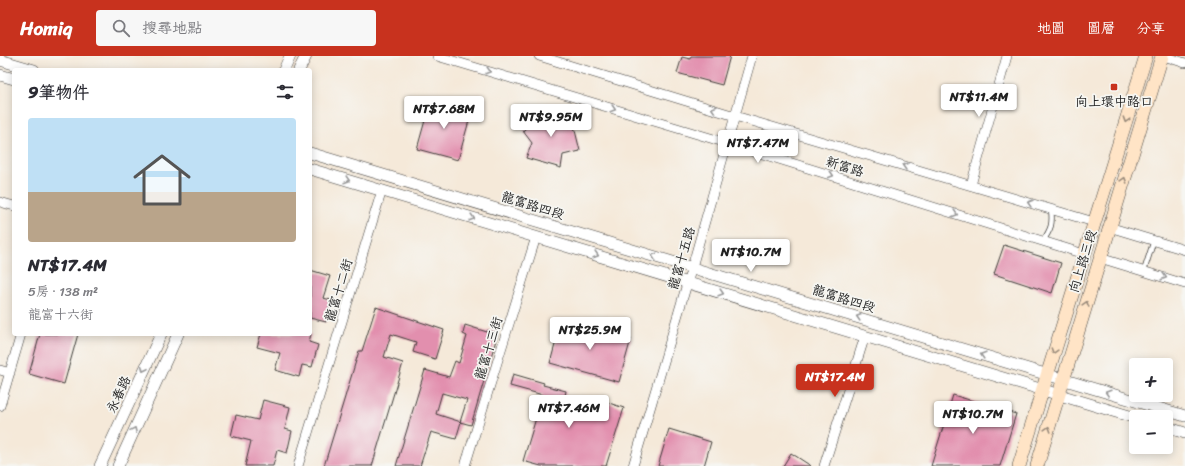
<!DOCTYPE html>
<html lang="zh-TW">
<meta charset="utf-8">
<style>
:root{--surface:#fff;--page:#f7f7f7;--text:#2b2b33;--muted:#7c7c81;--line:#e1e1e2;--accent:#c8321e}
body{margin:0;font-family:Sriracha,"LXGW WenKai TC",sans-serif;background:var(--page);color:var(--text);height:100vh;display:flex;flex-direction:column;font-size:15px;white-space:nowrap}
*{box-sizing:border-box;margin:0}
p{font-size:13px;color:var(--muted)}
.icon{flex:none;width:22px;height:22px;fill:none;stroke:currentColor;stroke-width:2;stroke-linecap:round;stroke-linejoin:round}
.map{position:relative;flex:1;overflow:hidden}
.side{position:absolute;left:12px;top:12px;width:300px;height:268px;display:flex;flex-direction:column;background:var(--surface);border-radius:4px;box-shadow:0 2px 10px #0003}
.side>*{flex:none}
.controls{position:absolute;left:1129px;top:302px;display:grid;gap:8px}
.controls a{display:grid;place-items:center;width:44px;height:44px;border-radius:4px;background:var(--surface);box-shadow:0 2px 10px #0003;font-size:20px}
.price{position:absolute;translate:-50% -34px;padding:0 9px;border-radius:4px;background:#fff;color:#222;font-size:13px;line-height:26px;filter:drop-shadow(0 1px 2px #0008)}
.price::after{content:'';position:absolute;left:50%;top:24px;width:12px;height:9px;margin-left:-6px;background:inherit;clip-path:polygon(0 0,100% 0,50% 100%)}
.price.on{background:var(--accent);color:#fff}
ul{padding:0;list-style:none}
li{display:grid;align-content:center;gap:8px;height:212px;padding:0 16px}
li+li{border-top:1px solid var(--line)}
li span{display:grid;place-items:center;height:124px;border-radius:4px;color:#555}
li>.icon{margin-inline-start:auto}
span .icon{width:72px;height:72px;fill:#fffc;stroke-width:1}
li b{font-size:17px}
h2{display:flex;justify-content:space-between;align-items:center;height:48px;padding:0 16px;font-size:17px}
header{display:flex;align-items:center;gap:24px;box-sizing:border-box;height:56px;padding:0 20px;background:var(--accent);color:#fff}
header strong{font-size:19px}
nav{display:flex;gap:22px;margin-inline-start:auto;font-size:14px}
.search{width:280px;height:36px;background:var(--page);display:flex;align-items:center;gap:10px;box-sizing:border-box;padding:0 14px;border-radius:4px;color:var(--muted);font-size:15px}
.map>svg:first-child{display:block}
</style>
<header>
<strong>Homiq</strong>
<div class="search"><svg class="icon" aria-label="search" viewBox="0 0 24 24"><circle cx="10" cy="10" r="6"/><path d="M15 15l6 6"/></svg>搜尋地點</div>
<nav><a>地圖</a><a>圖層</a><a>分享</a></nav>
</header>
<div class="map">
<svg width="1185" height="410" viewBox="0 0 1185 410">
<rect width="100%" height="100%" fill="#f6f6f2"/>
<filter id="ink" filterUnits="userSpaceOnUse"><feTurbulence type="fractalNoise" baseFrequency=".025" numOctaves="2"/><feDisplacementMap in="SourceGraphic" scale="8" xChannelSelector="R" yChannelSelector="G"/><feConvolveMatrix kernelMatrix="1 2 1 2 8 2 1 2 1" color-interpolation-filters="sRGB"/></filter>
<filter id="wash" filterUnits="userSpaceOnUse"><feTurbulence type="fractalNoise" baseFrequency=".012" numOctaves="4" result="noise"/><feDisplacementMap in="SourceGraphic" scale="16" xChannelSelector="R" yChannelSelector="G"/><feGaussianBlur stdDeviation="0.9" result="paint"/><feColorMatrix in="noise" values="0 0 0 0 0 0 0 0 0 0 0 0 0 0 0 0 0 1.4 0 .05"/><feComposite in="paint" operator="in"/></filter>
<g filter="url(#wash)">
<rect width="100%" height="100%" fill="#f5e9d9"/>
<g id="blocks">
<path fill="#e28fae" d="M691,0H730L722,29L677,17L682,1L690,3Z
M431,43L472,54L458,104L417,93Z
M548,48L553,63L571,58L580,95L563,99L561,112L526,102L532,87L523,75Z
M1004,189L1061,207L1052,237L994,218Z
M310,214L330,220L323,242L331,244L326,266L310,262Z
M376,251L444,274L435,303L413,296L416,286L391,278L384,301L403,307L372,410H324L359,295H362Z
M562,263L631,283L619,326L550,307Z
M465,269L487,276L488,274L498,277L471,369L460,366L467,344L442,337L436,358L461,366L456,383L431,376L420,410H396L425,314L449,321L455,305L459,307L467,280L463,278Z
M40,278H78L64,328L29,318Z
M261,278H311L309,286L318,289L312,311L302,309L299,321L275,314L280,297L257,291Z
M513,318L544,327L543,329L566,335L564,344L597,354L600,344L624,352L606,410H541L523,405L543,339L510,330Z
M953,339L1016,358L1000,410H931Z
M263,344L290,351L285,373L292,375L287,397L277,394L273,410H245L251,385L231,380L236,359L258,364Z
M669,373L711,386L704,410H658Z
M791,397L811,410H783Z"/>
</g>
</g>
<g filter="url(#ink)">
<use href="#blocks" fill-opacity="0" stroke="#3d3b38" stroke-width="1"/>
<g fill="none" stroke-linecap="round" stroke-linejoin="round">
<g stroke="#3d3b38" stroke-width="6">
<path id="service" d="M1043,185C1051,173 1053,168 1051,153
M1144,215L1154,184"/>
</g>
<g stroke="#3d3b38" stroke-width="10">
<path id="minor" d="M437,0L727,87L1084,198
M539,0L735,60L1094,166
M1164,0L1185,7
M971,129L1007,0
M0,146L14,150
M1109,171L1185,194
M1100,202L1185,228
M0,314L10,317
M0,350L21,278
M298,410L382,134
M465,410L536,181
M633,410L692,211L752,0
M824,410L865,280"/>
</g>
<g stroke="#3d3b38" stroke-width="12">
<path id="tertiary" d="M0,4L34,14
M284,14L290,0
M299,14L306,0
M0,19L14,23
M310,97L1185,360
M310,113L1136,362
M1166,371L1185,377
M100,410L161,278
M118,410L178,278"/>
</g>
<g stroke="#3d3b38" stroke-width="14">
<path id="secondary" d="M1019,410L1146,0
M1037,410L1162,0"/>
</g>
<use href="#service" stroke="#fff" stroke-width="4.5"/>
<use href="#minor" stroke="#fff" stroke-width="9"/>
<use href="#tertiary" stroke="#fff" stroke-width="11"/>
<use href="#secondary" stroke="#ffe4c6" stroke-width="13"/>
</g>
<defs><path id="oneway-chevron" d="M-2-3.5L2.5 0L-2 3.5" fill="none" stroke-width="1.6" stroke-linecap="round" stroke-linejoin="round"/></defs>
<g stroke="#999">
<use href="#oneway-chevron" transform="translate(488 15) rotate(17)"/>
<use href="#oneway-chevron" transform="translate(613 53) rotate(17)"/>
<use href="#oneway-chevron" transform="translate(714 53) rotate(-163)"/>
<use href="#oneway-chevron" transform="translate(905 110) rotate(-164)"/>
<use href="#oneway-chevron" transform="translate(831 119) rotate(17)"/>
<use href="#oneway-chevron" transform="translate(347 124) rotate(17)"/>
<use href="#oneway-chevron" transform="translate(1030 147) rotate(-164)"/>
<use href="#oneway-chevron" transform="translate(955 158) rotate(17)"/>
<use href="#oneway-chevron" transform="translate(472 162) rotate(17)"/>
<use href="#oneway-chevron" transform="translate(596 199) rotate(17)"/>
<use href="#oneway-chevron" transform="translate(654 200) rotate(-163)"/>
<use href="#oneway-chevron" transform="translate(1164 221) rotate(16)"/>
<use href="#oneway-chevron" transform="translate(721 237) rotate(17)"/>
<use href="#oneway-chevron" transform="translate(859 261) rotate(-163)"/>
<use href="#oneway-chevron" transform="translate(983 299) rotate(-163)"/>
<use href="#oneway-chevron" transform="translate(144 313) rotate(115)"/>
<use href="#oneway-chevron" transform="translate(1108 337) rotate(-163)"/>
<use href="#oneway-chevron" transform="translate(134 374) rotate(-66)"/>
</g>
<g stroke="#998a7a">
<use href="#oneway-chevron" transform="translate(1126 64) rotate(107)"/>
<use href="#oneway-chevron" transform="translate(1124 124) rotate(-73)"/>
<use href="#oneway-chevron" transform="translate(1086 248) rotate(-73)"/>
<use href="#oneway-chevron" transform="translate(1054 295) rotate(107)"/>
<use href="#oneway-chevron" transform="translate(1048 373) rotate(-73)"/>
</g>
</g>
<rect fill="#c8321e" stroke="#f6f6f2" stroke-width="1.5" x="1110" y="27" width="8" height="8" rx="2"/>
<g text-anchor="middle" stroke-width="3.5" stroke-linejoin="round" paint-order="stroke">
<g font-size="13" fill="#1c1c1c" stroke="#f6f6f2">
<text x="1114" y="50">向上環中路口</text>
</g>
<g font-size="13" fill="#1c1c1c" stroke="#f6f6f2">
<text transform="translate(845 110) rotate(17)" y="5">新富路</text>
<text transform="translate(533 149) rotate(17)" y="5">龍富路四段</text>
<text transform="translate(681 202) rotate(-74)" y="5">龍富十五路</text>
<text transform="translate(1082 205) rotate(-73)" y="5">向上路三段</text>
<text transform="translate(338 234) rotate(-73)" y="5">龍富十二街</text>
<text transform="translate(844 242) rotate(17)" y="5">龍富路四段</text>
<text transform="translate(488 292) rotate(-73)" y="5">龍富十三街</text>
<text transform="translate(118 338) rotate(-65)" y="5">永春路</text>
</g>
</g>
</svg>
<div class="controls">
<a>+</a>
<a>−</a>
</div>
<b class="price" style="left:979px;top:62px">NT$11.4M</b>
<b class="price" style="left:444px;top:74px">NT$7.68M</b>
<b class="price" style="left:551px;top:82px">NT$9.95M</b>
<b class="price" style="left:758px;top:108px">NT$7.47M</b>
<b class="price" style="left:751px;top:217px">NT$10.7M</b>
<b class="price" style="left:590px;top:295px">NT$25.9M</b>
<b class="price on" style="left:835px;top:342px">NT$17.4M</b>
<b class="price" style="left:569px;top:373px">NT$7.46M</b>
<b class="price" style="left:973px;top:379px">NT$10.7M</b>
<section class="side">
<h2>9筆物件<svg class="icon" aria-label="filters" viewBox="0 0 24 24"><path d="M4 7h16M4 17h16"/><circle cx="9" cy="7" r="2"/><circle cx="15" cy="17" r="2"/></svg></h2>
<ul>
<li><span style="background:linear-gradient(#bfe0f5 60%,#b9a48a 0)"><svg class="icon" aria-label="home" viewBox="0 0 24 24"><path d="M3 11l9-7 9 7M6 9v11h12V9"/></svg></span><div><b>NT$17.4M</b><p>5房 · 138 m²</p><p>龍富十六街</p></div></li>
</ul>
</section>
</div>
